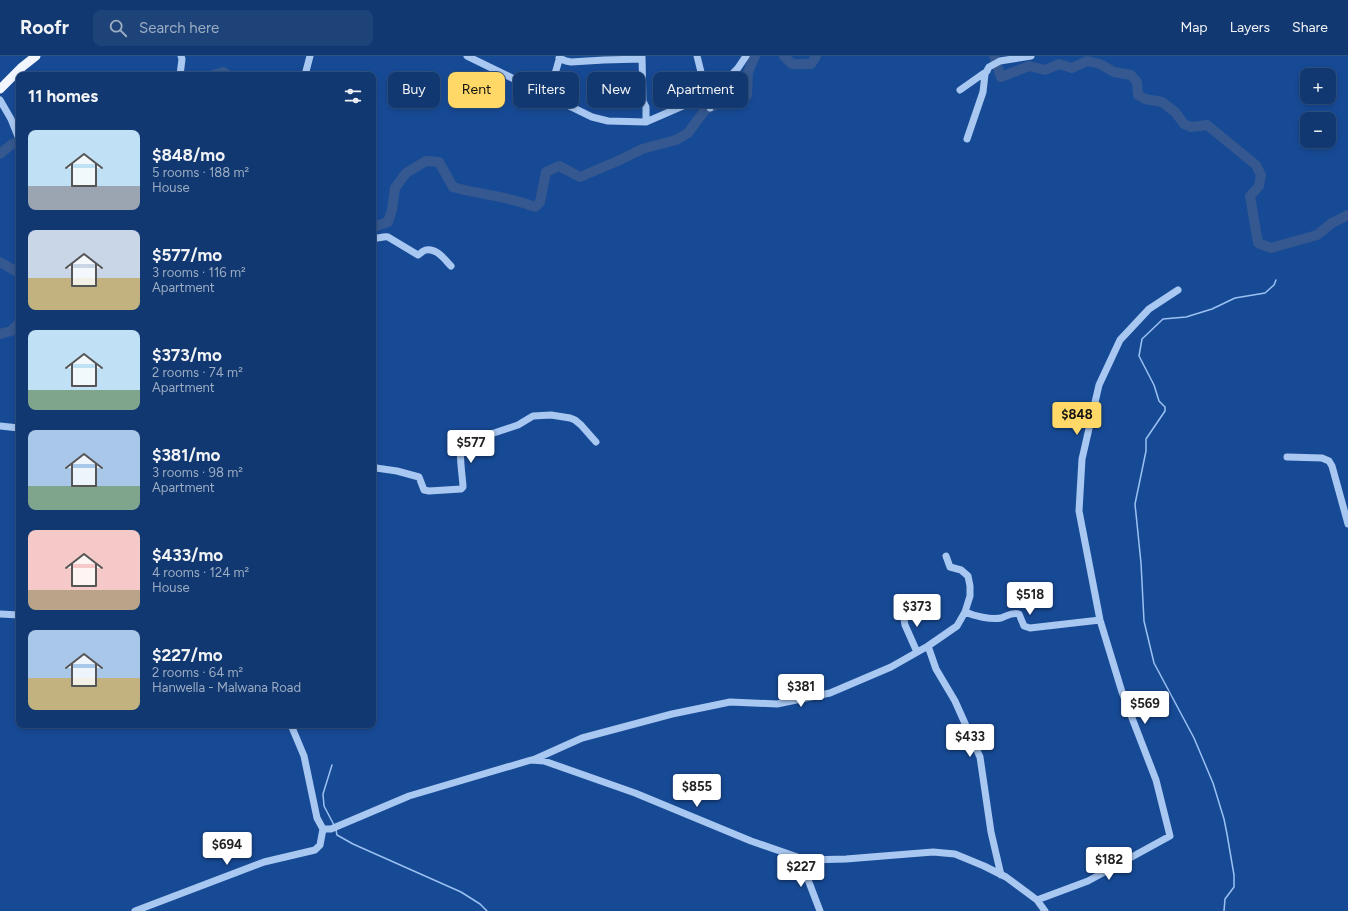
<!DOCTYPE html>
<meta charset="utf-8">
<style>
:root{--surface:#113870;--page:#1e4378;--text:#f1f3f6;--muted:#9cacc3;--line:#305283;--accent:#ffd868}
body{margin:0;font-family:Figtree,sans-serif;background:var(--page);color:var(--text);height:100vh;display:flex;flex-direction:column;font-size:15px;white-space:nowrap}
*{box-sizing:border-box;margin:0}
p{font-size:13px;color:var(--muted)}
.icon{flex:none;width:22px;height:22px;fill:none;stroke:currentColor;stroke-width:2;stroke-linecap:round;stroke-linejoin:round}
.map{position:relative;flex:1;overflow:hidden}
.side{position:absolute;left:16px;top:16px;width:360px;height:656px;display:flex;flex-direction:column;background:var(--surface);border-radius:8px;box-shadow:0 2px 6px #0003,0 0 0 1px var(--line)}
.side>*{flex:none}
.guide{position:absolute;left:388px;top:16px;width:380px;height:36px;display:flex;gap:8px}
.fabs{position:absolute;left:1300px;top:12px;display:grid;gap:8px}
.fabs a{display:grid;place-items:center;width:36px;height:36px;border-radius:8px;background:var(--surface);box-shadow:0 2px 6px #0003,0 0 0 1px var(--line);font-size:20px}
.price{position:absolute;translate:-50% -34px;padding:0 9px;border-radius:4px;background:#fff;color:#222;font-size:13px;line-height:26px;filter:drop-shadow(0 1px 2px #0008)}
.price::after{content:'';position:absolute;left:50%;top:24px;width:12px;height:9px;margin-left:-6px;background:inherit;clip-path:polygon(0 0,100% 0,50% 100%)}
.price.on{background:var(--accent);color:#111}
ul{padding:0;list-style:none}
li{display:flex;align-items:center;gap:12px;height:100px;padding:0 12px}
li span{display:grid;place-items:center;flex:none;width:112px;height:80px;border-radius:8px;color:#555}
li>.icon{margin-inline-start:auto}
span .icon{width:48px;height:48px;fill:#fffc;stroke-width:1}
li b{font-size:17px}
h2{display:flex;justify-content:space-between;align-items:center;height:48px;padding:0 12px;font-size:17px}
.tag{padding:0 14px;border-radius:8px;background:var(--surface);box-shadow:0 2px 6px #0003,0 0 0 1px var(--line);font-size:14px;line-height:36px}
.tag.on{background:var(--accent);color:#111}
header{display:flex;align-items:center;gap:24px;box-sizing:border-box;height:56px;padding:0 20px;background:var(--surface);border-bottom:1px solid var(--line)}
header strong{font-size:19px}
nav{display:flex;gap:22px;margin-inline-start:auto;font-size:14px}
.search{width:280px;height:36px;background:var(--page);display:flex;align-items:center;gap:10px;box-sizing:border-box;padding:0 14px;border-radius:8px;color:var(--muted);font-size:15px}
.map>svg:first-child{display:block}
</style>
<header>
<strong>Roofr</strong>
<div class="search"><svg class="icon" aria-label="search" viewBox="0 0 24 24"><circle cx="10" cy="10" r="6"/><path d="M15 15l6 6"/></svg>Search here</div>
<nav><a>Map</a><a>Layers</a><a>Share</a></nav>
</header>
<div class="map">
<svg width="1348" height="855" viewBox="0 0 1348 855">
<rect width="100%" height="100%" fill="#174a95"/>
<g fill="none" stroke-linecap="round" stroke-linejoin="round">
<path stroke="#9bc1f3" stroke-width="1.5" d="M332,709L323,738L324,750L334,769
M336,774L337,779L353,788L461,836L480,848L487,855
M1224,855L1225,843L1234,831V819L1227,778L1224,763L1213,727L1194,682L1154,607L1144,565L1141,507L1135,448L1146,395V383L1165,355V351L1159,345L1154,329L1139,300L1142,283L1163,263L1186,261L1212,253L1235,242L1265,237L1274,229L1276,224"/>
<path stroke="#34588f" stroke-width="10" d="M784,0L792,8H811L816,0
M994,0L1001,21L1029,10L1045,14L1059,8L1072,12L1087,5L1100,8L1114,16L1131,19L1137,26L1138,39L1145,43L1162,46L1175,56L1184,68L1191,71L1207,69L1256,109L1261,119L1259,130L1250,140L1258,187L1271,192L1317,179L1332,167L1348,159
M213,19L223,16L228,19
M0,98L12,88L19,86
M373,171L388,166L392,154L395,132L406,117L426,105L439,106L453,131C481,139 509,140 535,151L540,146L546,116L559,110L580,121L620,104L642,93L676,84L688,77L705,54L719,47H735L747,39L748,16L755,0
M0,206L19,217
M0,278L11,275L19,267"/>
<path stroke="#a8c7f1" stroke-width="7" d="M467,0L592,61L608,65L646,66L715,36L738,12L746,0
M642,0L643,45L646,51V66
M697,0L710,52
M559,2L566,5L571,6L604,4L642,3
M180,19L182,3L181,0
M305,19L310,0
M960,34L987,15
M548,40L557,11L560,0
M0,44L11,63L19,83
M967,83L983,36L985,18L989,11L1000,5L1031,0
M373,182C378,183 383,180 388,181L418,199C421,197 424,194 426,194C437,192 445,204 451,210
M0,370L19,372
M1287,401L1322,402L1329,405L1332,410L1348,468
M373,409L376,412L397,415L419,421L424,434L429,435L461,433L463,431C463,423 458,395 462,389C463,388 466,387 467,386L518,369L533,360L551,359L570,362L575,364L581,369L596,386
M902,552L905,569L917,596
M965,556C974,560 991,564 1001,562C1007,560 1012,556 1019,558L1024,570L1030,572L1100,564
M0,558L19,559
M928,590L936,613L955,645L980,701L991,776L1001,819
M291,669L304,700L317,762L323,773H331L409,740L531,704L544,705L635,737L751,785L806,804L846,803L933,796L955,798L984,810L1006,821L1037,844L1045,855
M533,704L582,682L672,658L730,646L777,648L830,637L891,611L928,590L957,570L965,556L970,540V530L968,520L961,514L950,511L946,500
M806,804L807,821L820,855
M1037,844L1088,825L1170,780L1156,724L1122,636L1100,564L1079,455L1082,403L1099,329L1120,284L1149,253L1178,234
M135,855L264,806L315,794L320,789L323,773"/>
<path stroke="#f2f7ff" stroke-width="9" d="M0,33L22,11L36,0"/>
</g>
</svg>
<div class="fabs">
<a>+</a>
<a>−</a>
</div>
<b class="price on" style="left:1077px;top:380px">$848</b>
<b class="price" style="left:471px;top:408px">$577</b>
<b class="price" style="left:1030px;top:560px">$518</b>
<b class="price" style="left:917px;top:572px">$373</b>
<b class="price" style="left:801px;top:652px">$381</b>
<b class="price" style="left:1145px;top:669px">$569</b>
<b class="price" style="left:970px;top:702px">$433</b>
<b class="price" style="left:697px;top:752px">$855</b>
<b class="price" style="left:227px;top:810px">$694</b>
<b class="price" style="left:1109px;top:825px">$182</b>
<b class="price" style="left:801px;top:832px">$227</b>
<div class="guide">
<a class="tag">Buy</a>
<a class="tag on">Rent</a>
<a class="tag">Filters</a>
<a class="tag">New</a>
<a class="tag">Apartment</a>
</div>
<section class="side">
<h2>11 homes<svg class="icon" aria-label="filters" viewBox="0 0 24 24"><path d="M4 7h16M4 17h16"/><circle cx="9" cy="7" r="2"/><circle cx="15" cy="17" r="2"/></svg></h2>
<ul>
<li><span style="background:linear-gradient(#bfe0f5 70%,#9aa5b1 0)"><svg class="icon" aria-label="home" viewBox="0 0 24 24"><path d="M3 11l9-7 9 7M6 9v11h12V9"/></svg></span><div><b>$848/mo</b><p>5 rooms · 188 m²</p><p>House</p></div></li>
<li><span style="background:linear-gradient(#c9d6e8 60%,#c2b280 0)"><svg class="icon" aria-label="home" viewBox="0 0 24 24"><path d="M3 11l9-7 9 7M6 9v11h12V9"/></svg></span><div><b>$577/mo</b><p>3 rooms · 116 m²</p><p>Apartment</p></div></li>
<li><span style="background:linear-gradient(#bfe0f5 75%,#7fa58c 0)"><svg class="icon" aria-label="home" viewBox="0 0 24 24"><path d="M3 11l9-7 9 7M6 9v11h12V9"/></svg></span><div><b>$373/mo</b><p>2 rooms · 74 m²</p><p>Apartment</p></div></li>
<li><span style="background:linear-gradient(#a9c7e8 70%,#7fa58c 0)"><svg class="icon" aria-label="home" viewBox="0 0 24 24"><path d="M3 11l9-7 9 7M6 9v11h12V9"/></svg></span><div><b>$381/mo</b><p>3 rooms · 98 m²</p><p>Apartment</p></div></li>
<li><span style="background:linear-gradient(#f6c9c9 75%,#b9a48a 0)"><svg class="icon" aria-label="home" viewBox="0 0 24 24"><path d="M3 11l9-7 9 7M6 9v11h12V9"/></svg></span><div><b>$433/mo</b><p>4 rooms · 124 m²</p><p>House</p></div></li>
<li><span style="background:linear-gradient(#a9c7e8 60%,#c2b280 0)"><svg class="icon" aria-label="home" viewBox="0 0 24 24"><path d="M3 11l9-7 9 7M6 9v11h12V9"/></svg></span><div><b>$227/mo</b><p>2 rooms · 64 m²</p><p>Hanwella - Malwana Road</p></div></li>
</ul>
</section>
</div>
